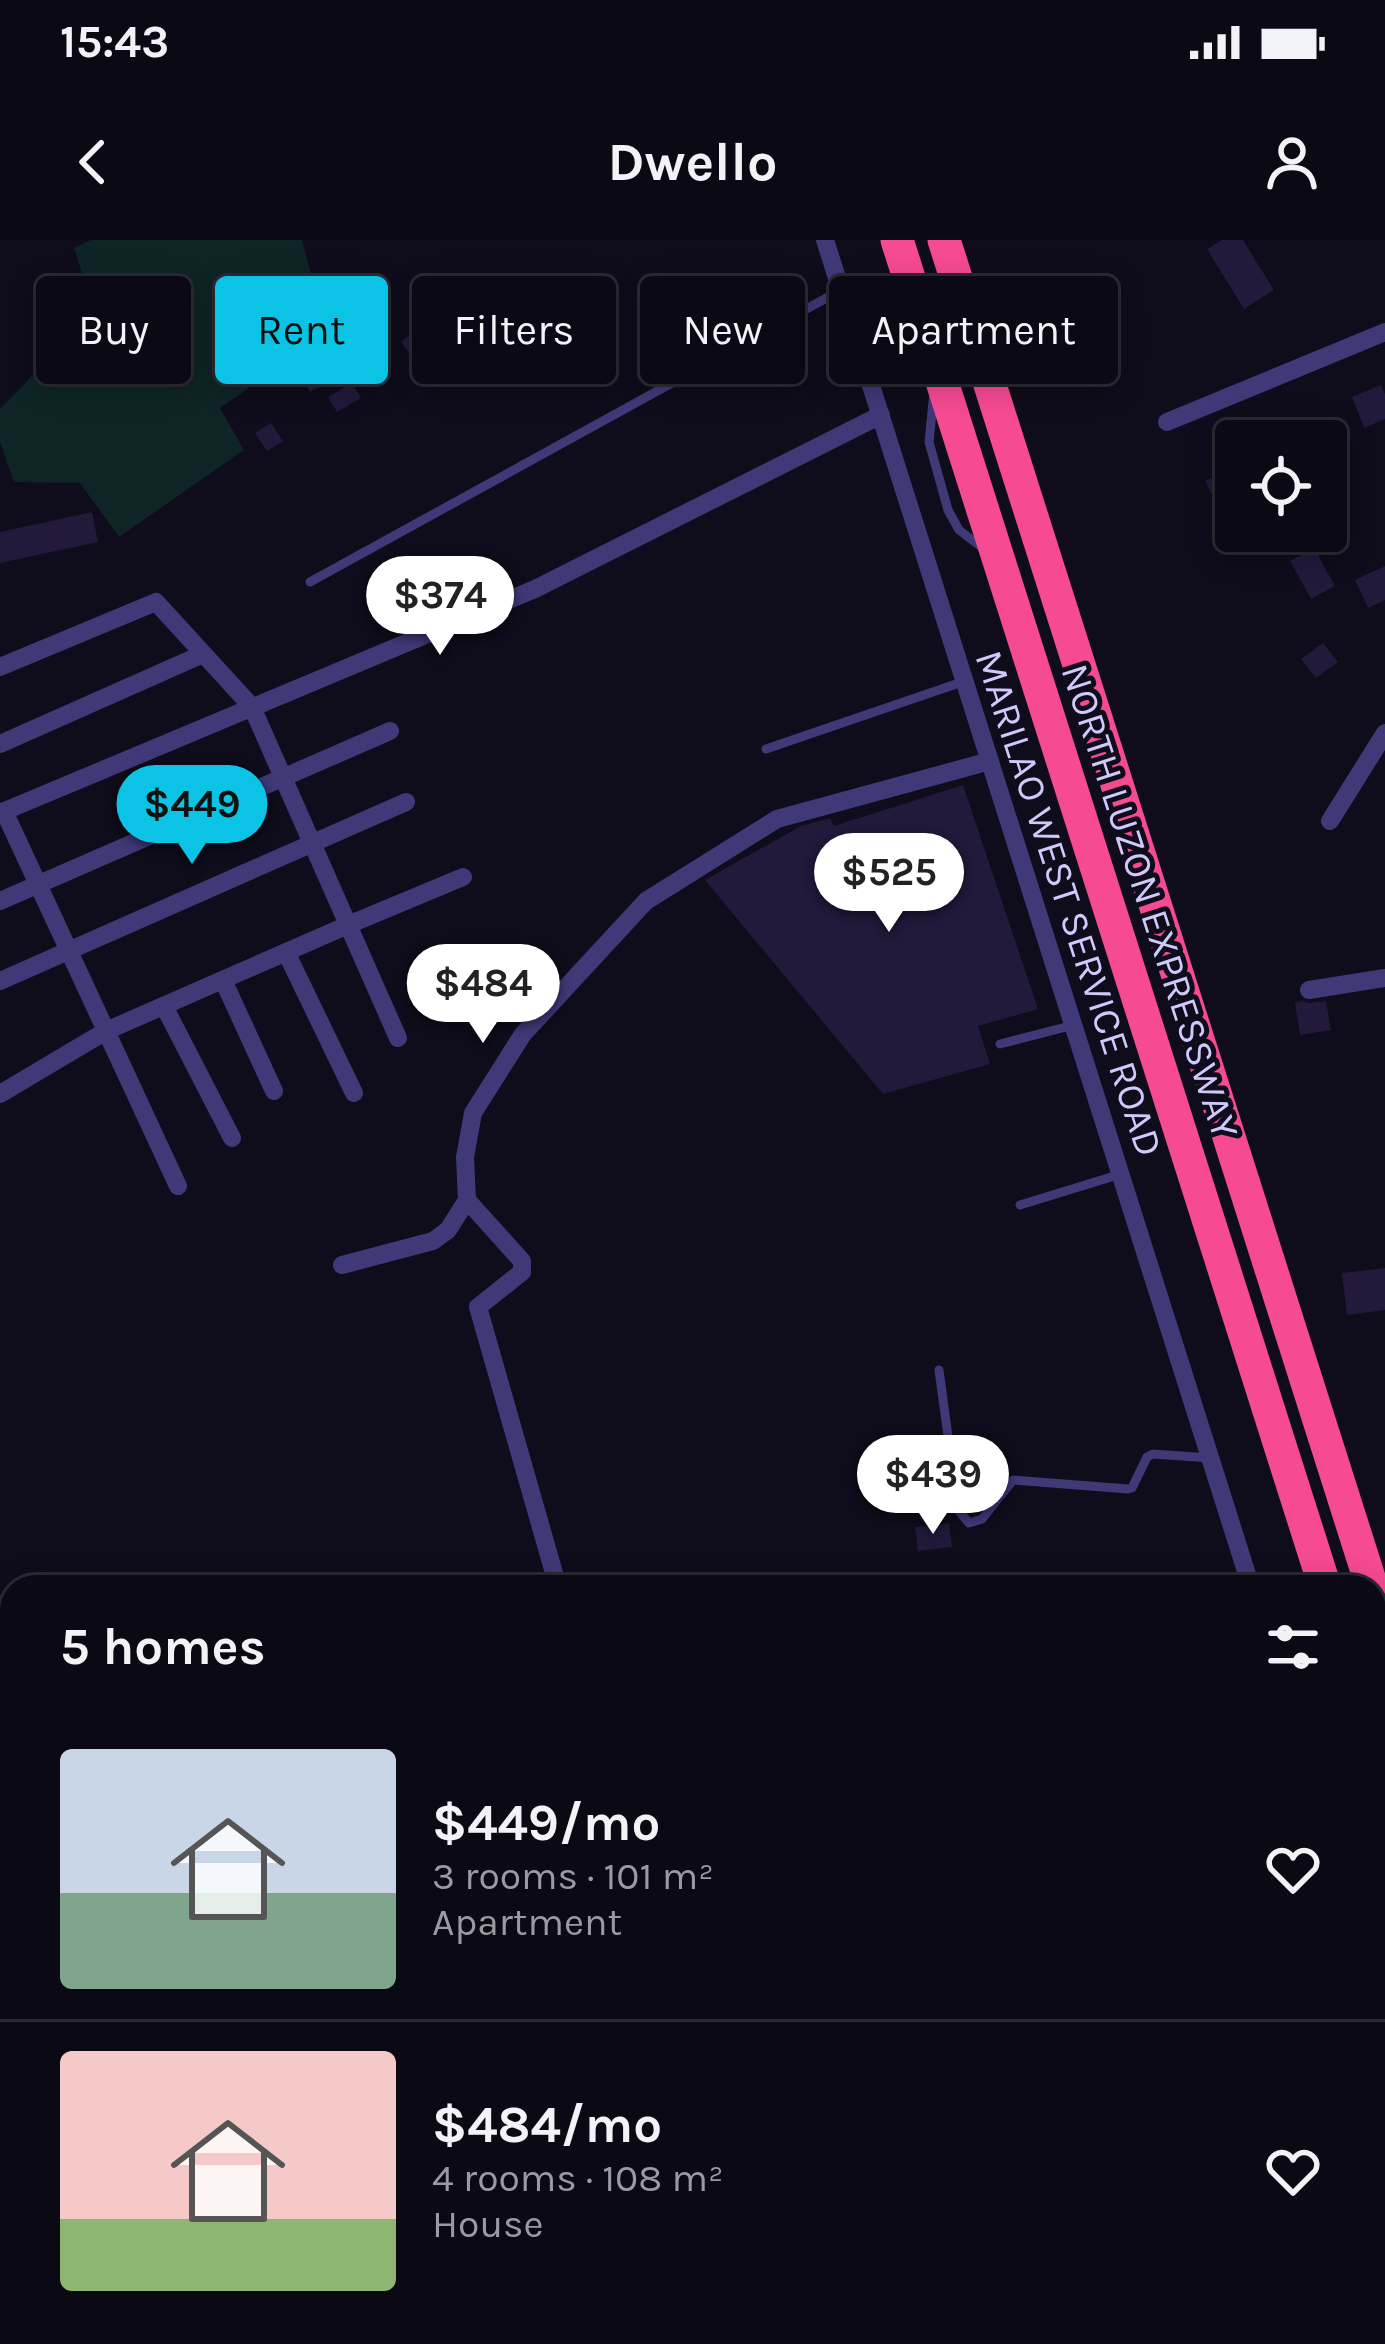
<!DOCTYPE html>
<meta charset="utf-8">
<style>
:root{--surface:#0b0914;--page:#191722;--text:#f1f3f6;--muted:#9a9aa0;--line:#2b2a34;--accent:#0bc4e5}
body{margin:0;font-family:Karla,sans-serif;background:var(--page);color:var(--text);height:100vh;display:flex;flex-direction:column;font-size:45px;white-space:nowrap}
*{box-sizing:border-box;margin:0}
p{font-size:39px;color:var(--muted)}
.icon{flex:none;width:66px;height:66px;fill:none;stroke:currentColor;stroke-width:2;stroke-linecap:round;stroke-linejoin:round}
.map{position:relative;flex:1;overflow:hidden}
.side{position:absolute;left:0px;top:1335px;width:1386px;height:771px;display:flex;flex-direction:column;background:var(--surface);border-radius:36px 36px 0 0;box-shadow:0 6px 30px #0003,0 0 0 3px var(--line)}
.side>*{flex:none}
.banner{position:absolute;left:36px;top:36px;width:1314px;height:108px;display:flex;gap:24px}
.fabs{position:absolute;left:1215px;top:180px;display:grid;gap:24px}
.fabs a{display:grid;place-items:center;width:132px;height:132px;border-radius:12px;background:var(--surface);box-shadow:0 6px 30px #0003,0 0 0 3px var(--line);font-size:60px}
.price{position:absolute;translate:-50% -102px;padding:0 27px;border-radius:42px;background:#fff;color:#222;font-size:39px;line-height:78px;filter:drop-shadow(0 3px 6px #0008)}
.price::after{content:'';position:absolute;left:50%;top:72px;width:36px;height:27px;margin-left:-18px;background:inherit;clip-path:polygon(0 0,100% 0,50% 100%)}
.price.on{background:var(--accent);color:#111}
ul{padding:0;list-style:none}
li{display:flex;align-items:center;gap:36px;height:300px;padding:0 60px}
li+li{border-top:3px solid var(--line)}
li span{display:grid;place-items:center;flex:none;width:336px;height:240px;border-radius:12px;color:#555}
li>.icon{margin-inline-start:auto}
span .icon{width:144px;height:144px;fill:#fffc;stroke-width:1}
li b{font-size:51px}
h2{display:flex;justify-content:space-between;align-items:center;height:144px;padding:0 60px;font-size:51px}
.pill{padding:0 42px;border-radius:12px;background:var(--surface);box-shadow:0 6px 30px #0003,0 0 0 3px var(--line);font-size:42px;line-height:108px}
.pill.on{background:var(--accent);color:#111}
.status{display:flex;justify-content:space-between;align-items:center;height:84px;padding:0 60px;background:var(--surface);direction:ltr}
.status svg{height:33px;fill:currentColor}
header{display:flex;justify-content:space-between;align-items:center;height:156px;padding:0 60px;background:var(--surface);font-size:54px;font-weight:700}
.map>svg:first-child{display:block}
</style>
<div class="status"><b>15:43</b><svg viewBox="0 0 49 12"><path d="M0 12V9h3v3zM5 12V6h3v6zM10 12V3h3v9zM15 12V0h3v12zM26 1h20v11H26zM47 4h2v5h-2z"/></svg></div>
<header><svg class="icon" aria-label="back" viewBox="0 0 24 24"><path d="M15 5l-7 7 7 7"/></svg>Dwello<svg class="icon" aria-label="person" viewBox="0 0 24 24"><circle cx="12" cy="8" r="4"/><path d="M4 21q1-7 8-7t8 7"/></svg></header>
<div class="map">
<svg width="1385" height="2104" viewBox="0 0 1385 2104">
<rect width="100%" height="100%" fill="#0f0c1b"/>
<path fill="#0f2425" d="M91,0H302L327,94L220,168L244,210L119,297L80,243L14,242L0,202V169L94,72L74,8Z"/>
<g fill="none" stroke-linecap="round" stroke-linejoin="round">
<path stroke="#0c1b39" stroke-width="6" d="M0,1791L12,1784
M1374,1905L1385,1902"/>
</g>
<path fill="#22193b" d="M1222,0H1243L1274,50L1244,69L1207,9Z
M468,59L481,81L415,123L401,101Z
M364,83L380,108L368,116L351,91Z
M318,113L333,139L310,152L295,126Z
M352,143L361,158L337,172L328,157Z
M1381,145L1385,154V179L1364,188L1352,157Z
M271,183L283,201L267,211L255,193Z
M1236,227V254L1216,263L1205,241Z
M92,272L98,302L0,323V292Z
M1314,308L1335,346L1311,359L1290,321Z
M1385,326V360L1368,368L1355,340Z
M1323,403L1338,422L1316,438L1301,419Z
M963,545L1038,769L978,786L990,824L883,854L705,640L801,586L830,578L834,586Z
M1302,761L1310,763L1326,761L1331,790L1300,795L1295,763Z
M1385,1028V1070L1347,1075L1342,1033Z
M949,1283L952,1307L918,1311L915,1287Z"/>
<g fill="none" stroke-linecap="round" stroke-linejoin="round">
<path stroke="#3f3978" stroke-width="9" d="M934,152L929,202L948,270L959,290L984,309
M310,342L841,50
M766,509L965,441
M1000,804L1074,785
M1020,965L1121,934
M939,1130L958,1270L969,1283L982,1279L1013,1240L1128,1249L1132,1248L1147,1217L1153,1214L1210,1218
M868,1219L948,1204
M0,2042L12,2045
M0,2072L12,2075
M67,2094L89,2104
M133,2094L150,2104
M615,2094L624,2104
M836,2094L845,2104
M1115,2094L1124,2104
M1073,2104L1085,2094
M1357,2104V2094"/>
<path stroke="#3f3978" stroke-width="18" d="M825,0L1251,1347
M1167,182L1385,92
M0,427L156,362L252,467L398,798
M0,504L203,414
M4,571L178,946
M0,573L535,349L881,175
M1330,581L1385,493
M0,661L390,491
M286,712L354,853
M223,740L274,851
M0,741L406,562
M1309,750L1385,738
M164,766L232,898
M0,854L106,791L348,685L463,637
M342,1025L433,1001L448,990L467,960
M558,1347L478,1067L522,1032V1021L467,960L465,917L473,873L523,794L646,661L777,579L990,521
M1374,1745L1385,1780"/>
<path stroke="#f64a93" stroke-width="33" d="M897,0L1325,1347
M944,0L1372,1347
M1374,1354L1385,1389
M1374,1502L1385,1537"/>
</g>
<g text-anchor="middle" stroke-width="10" stroke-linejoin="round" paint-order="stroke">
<g font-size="39" fill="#d1c9fc" stroke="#0f0c1b">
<text transform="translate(1151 661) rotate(72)" y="14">NORTH LUZON EXPRESSWAY</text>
<text transform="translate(1070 663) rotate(72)" y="14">MARILAO WEST SERVICE ROAD</text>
</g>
</g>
</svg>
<div class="fabs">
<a><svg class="icon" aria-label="locate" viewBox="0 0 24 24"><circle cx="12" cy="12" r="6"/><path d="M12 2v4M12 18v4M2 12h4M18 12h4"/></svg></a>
</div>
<b class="price" style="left:440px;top:418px">$374</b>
<b class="price on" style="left:192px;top:627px">$449</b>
<b class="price" style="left:889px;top:695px">$525</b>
<b class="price" style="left:483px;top:806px">$484</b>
<b class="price" style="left:933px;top:1297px">$439</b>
<div class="banner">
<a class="pill">Buy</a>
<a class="pill on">Rent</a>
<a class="pill">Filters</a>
<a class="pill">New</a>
<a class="pill">Apartment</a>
</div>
<section class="side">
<h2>5 homes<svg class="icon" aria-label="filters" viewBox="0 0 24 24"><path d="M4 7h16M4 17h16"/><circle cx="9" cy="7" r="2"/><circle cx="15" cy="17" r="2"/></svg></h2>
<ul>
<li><span style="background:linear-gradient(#c9d6e8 60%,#7fa58c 0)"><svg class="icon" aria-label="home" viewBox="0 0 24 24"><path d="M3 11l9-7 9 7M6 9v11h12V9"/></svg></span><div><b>$449/mo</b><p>3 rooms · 101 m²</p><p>Apartment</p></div><svg class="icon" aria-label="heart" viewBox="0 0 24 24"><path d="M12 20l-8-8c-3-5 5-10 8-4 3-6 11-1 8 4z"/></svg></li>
<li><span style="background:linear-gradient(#f6c9c9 70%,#8fb573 0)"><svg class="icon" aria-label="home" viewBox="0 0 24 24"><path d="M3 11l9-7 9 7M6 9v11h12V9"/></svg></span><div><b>$484/mo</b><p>4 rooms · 108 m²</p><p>House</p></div><svg class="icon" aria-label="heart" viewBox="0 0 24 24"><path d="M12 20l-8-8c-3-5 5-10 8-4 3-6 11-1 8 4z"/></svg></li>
</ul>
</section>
</div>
